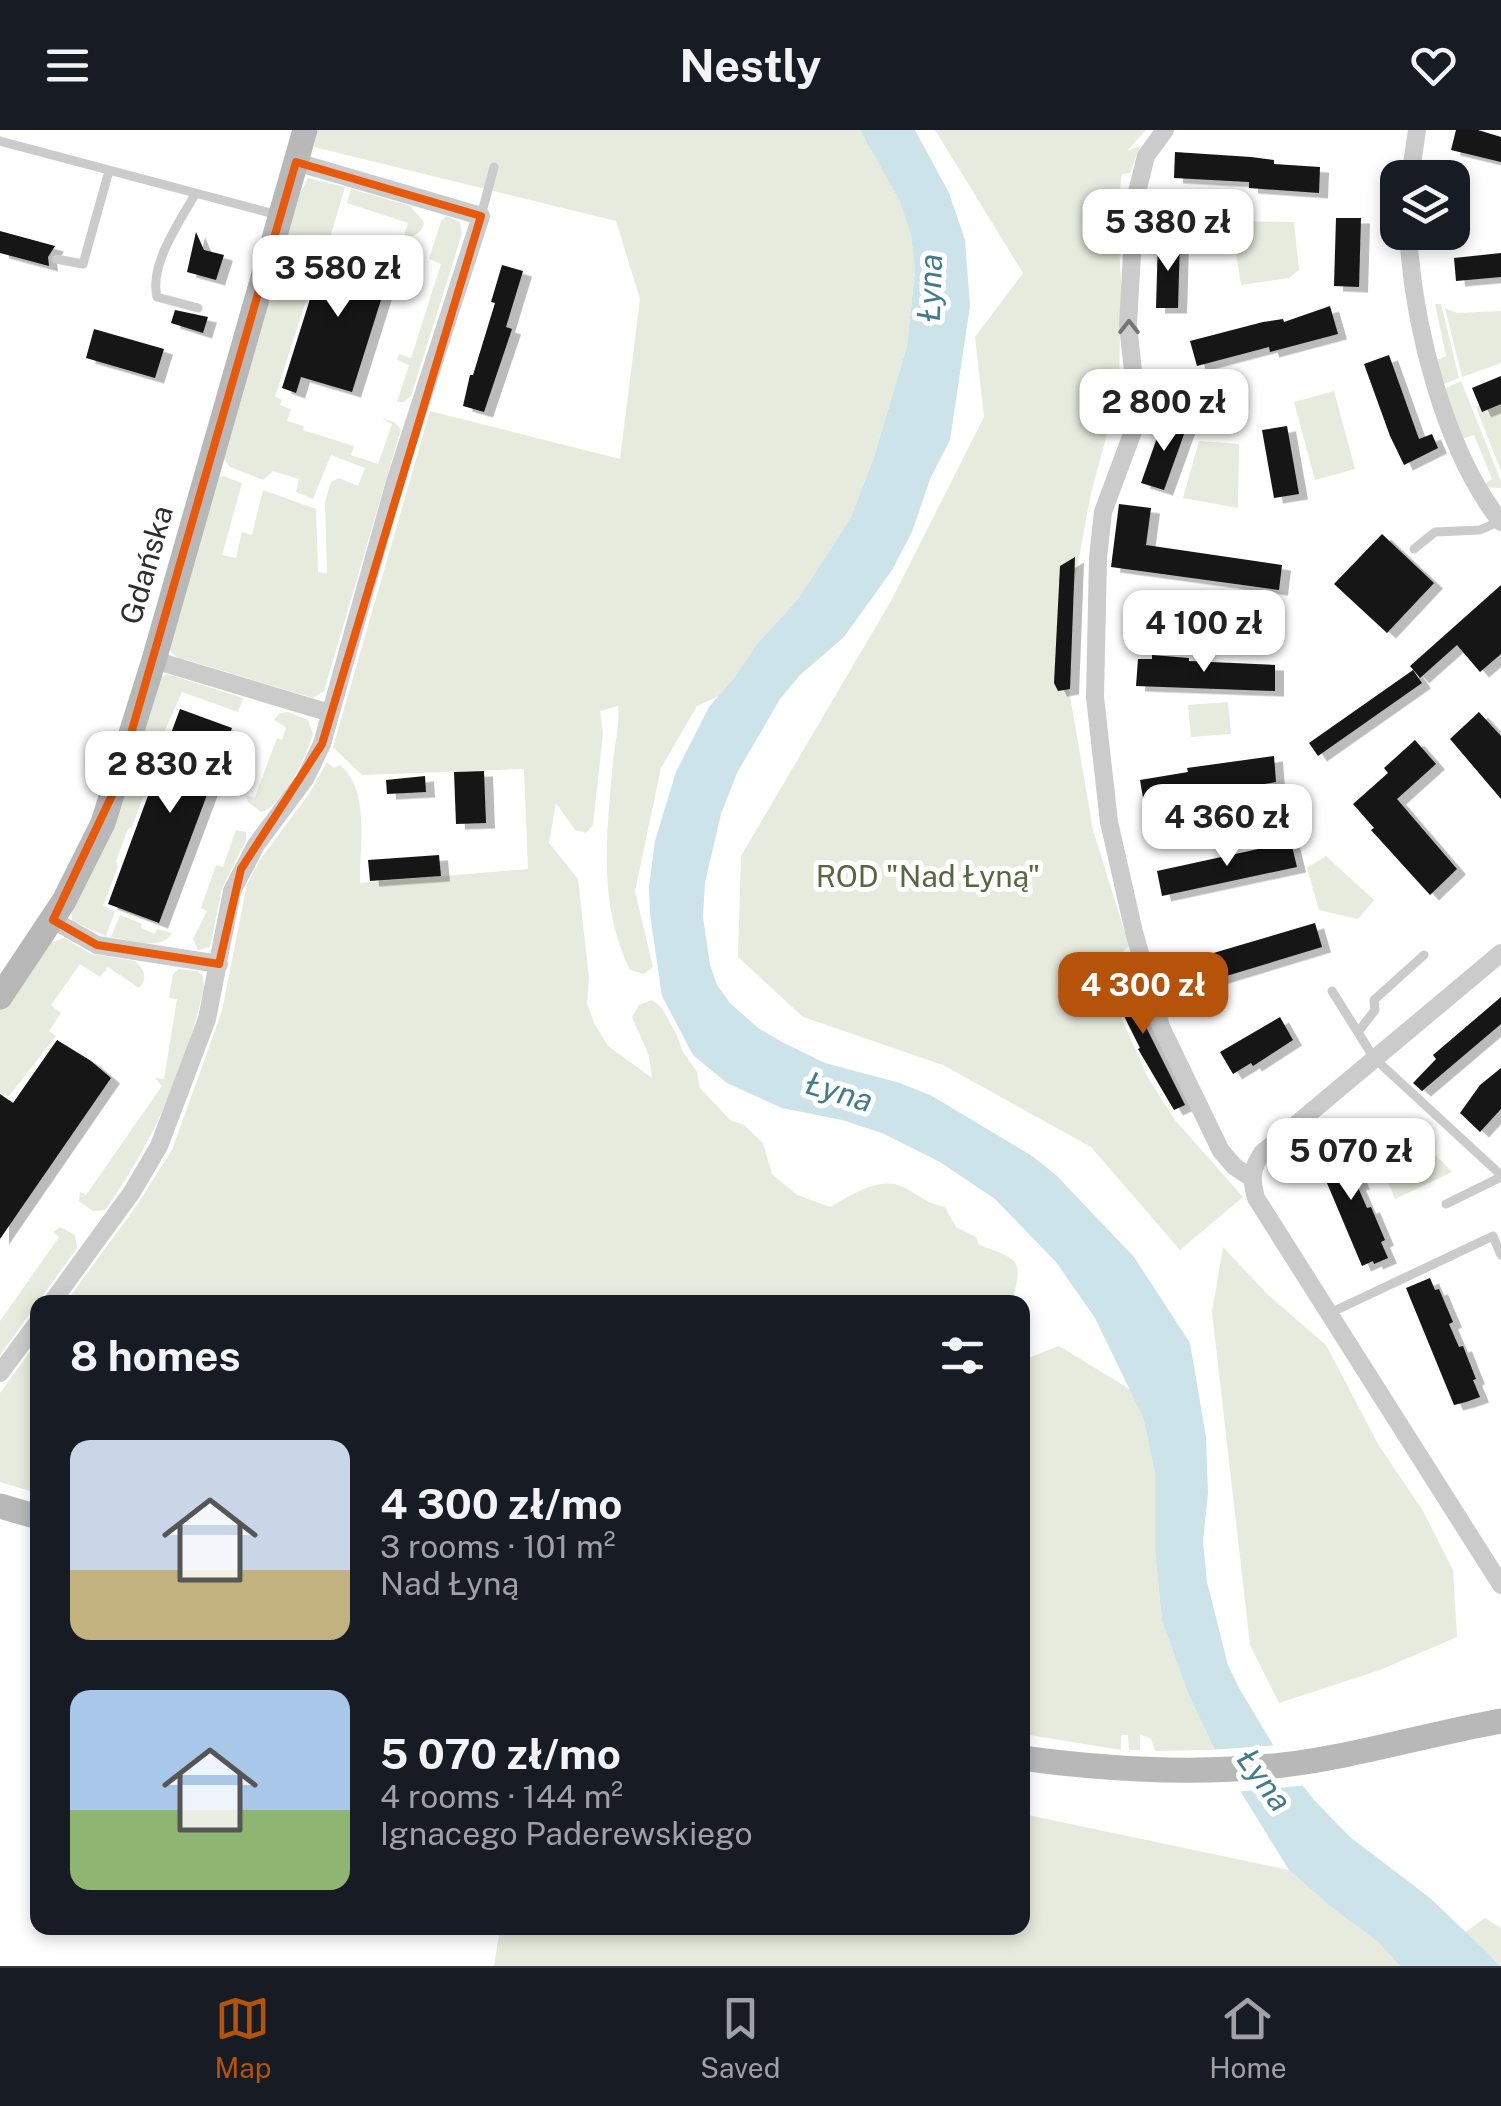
<!DOCTYPE html>
<meta charset="utf-8">
<style>
:root{--surface:#171b24;--page:#242831;--text:#f1f3f6;--muted:#9ea1a6;--line:#363941;--accent:#b45309}
body{margin:0;font-family:"Public Sans",sans-serif;background:var(--page);color:var(--text);height:100vh;display:flex;flex-direction:column;font-size:38px;white-space:nowrap}
*{box-sizing:border-box;margin:0}
p{font-size:32px;color:var(--muted)}
.icon{flex:none;width:55px;height:55px;fill:none;stroke:currentColor;stroke-width:2;stroke-linecap:round;stroke-linejoin:round}
.map{position:relative;flex:1;overflow:hidden}
.drawer{position:absolute;left:30px;top:1165px;width:1000px;height:640px;display:flex;flex-direction:column;background:var(--surface);border-radius:20px;box-shadow:0 5px 15px #0003}
.drawer>*{flex:none}
.tools{position:absolute;left:1380px;top:30px;display:grid;gap:20px}
.tools a{display:grid;place-items:center;width:90px;height:90px;border-radius:20px;background:var(--surface);box-shadow:0 5px 15px #0003;font-size:50px}
.price{position:absolute;translate:-50% -85px;padding:0 22px;border-radius:20px;background:#fff;color:#222;font-size:32px;line-height:65px;filter:drop-shadow(0 2px 5px #0008)}
.price::after{content:'';position:absolute;left:50%;top:60px;width:30px;height:22px;margin-left:-15px;background:inherit;clip-path:polygon(0 0,100% 0,50% 100%)}
.price.selected{background:var(--accent);color:#fff}
ul{padding:0;list-style:none}
li{display:flex;align-items:center;gap:30px;height:250px;padding:0 40px}
li span{display:grid;place-items:center;flex:none;width:280px;height:200px;border-radius:20px;color:#555}
li>.icon{margin-inline-start:auto}
span .icon{width:120px;height:120px;fill:#fffc;stroke-width:1}
li b{font-size:42px}
h2{display:flex;justify-content:space-between;align-items:center;height:120px;padding:0 40px;font-size:42px}
header{display:flex;justify-content:space-between;align-items:center;height:130px;padding:0 40px;background:var(--surface);font-size:45px;font-weight:700}
.dock{display:flex;justify-content:space-around;align-items:center;height:140px;border-top:2px solid var(--line);background:var(--surface);font-size:28px;color:var(--muted)}
.dock a{display:grid;justify-items:center;gap:5px}
.dock .selected{color:var(--accent)}
.map>svg:first-child{display:block}
</style>
<header><svg class="icon" aria-label="menu" viewBox="0 0 24 24"><path d="M4 6h16M4 12h16M4 18h16"/></svg>Nestly<svg class="icon" aria-label="heart" viewBox="0 0 24 24"><path d="M12 20l-8-8c-3-5 5-10 8-4 3-6 11-1 8 4z"/></svg></header>
<div class="map">
<svg width="1501" height="1836" viewBox="0 0 1501 1836">
<defs>
<filter id="shadow"><feDropShadow dx="9" dy="5.5" stdDeviation="0" flood-color="#0004"/></filter>
</defs>
<rect width="100%" height="100%" fill="#fff"/>
<path fill="#e7ebdd" d="M318,0H860L865,6L901,71L911,105L915,140L907,216L874,327L851,387L799,468L757,514L734,548L719,566L697,576L661,638L635,761L653,837L644,844L630,840C597,770 607,705 613,631C615,612 620,595 618,576L600,581L603,603L593,695L586,703L575,700L556,673L549,713L578,749L589,848L587,873L594,893L608,916L652,948L649,926L632,887L639,875L652,870L661,877L676,903L683,922L697,942L700,958L730,990L744,995L763,1013L772,1044L797,1065L830,1077C850,1066 880,1045 903,1057C919,1065 927,1074 945,1077L956,1097L976,1107L979,1115C1019,1130 1024,1128 1012,1172H66L137,1075L172,1020L222,881L247,754L262,727L309,664L327,632L334,638L340,635C371,661 359,717 360,753L528,739L524,639L362,645L333,617L430,281L620,329L640,169L616,91L314,17Z
M935,0H1146L1127,21L1140,16L1130,43L1122,44L1117,78L1121,151L1119,260L1091,363L1062,519L1093,700L1129,816L1101,842L1148,948L1175,990L1243,1067L1180,1120L1091,1017L943,935L803,887L738,827L741,726L891,471L984,287L975,207L1023,143Z
M308,48L345,57L329,111H325L275,267L282,270L280,275L291,279L287,291L304,296L303,300L354,316L351,325L378,334L392,294L381,288L394,292L401,299L324,561L313,568L184,529L182,532L168,519L214,349L223,346L242,353L222,425L236,428L242,402L252,405L263,360L316,379L318,442L327,443L325,372L331,352L339,348L358,356L365,338L331,325L313,369L296,362L299,349L273,341L263,350L230,337L221,325L300,64Z
M351,59L410,76L424,92C422,103 414,108 404,106L408,93L347,73Z
M447,86L460,92L462,104L411,266L404,272H397L409,235L397,230L399,224L411,228L441,134L429,129L441,91Z
M1231,91L1294,92L1299,140L1289,148L1241,155Z
M1435,174H1441L1459,248L1444,254L1435,231L1446,226Z
M1445,178L1457,183L1501,181V233L1462,247Z
M1461,251L1501,351V358L1480,357L1492,349L1474,305L1461,309L1444,259Z
M1334,261L1355,339L1315,350L1294,272Z
M1501,267V341L1476,277Z
M1199,311L1239,314L1238,378L1183,368Z
M167,544L243,568L238,582L182,562L161,609L163,614L132,697L128,699L116,731L118,736L103,776L115,781L106,806L72,791L71,777L161,547Z
M1228,572L1231,604L1191,607L1188,575Z
M288,582L308,590L313,604C306,627 284,675 261,682L248,672L246,666L255,667L277,608L282,610L286,597L274,590L280,583Z
M236,700L246,702V710L222,758L210,817L198,820L193,809L207,781L201,778L216,735L223,737Z
M1326,726L1374,770L1358,789L1319,780L1307,738Z
M120,785L142,794L141,798L155,804L157,799L172,803C160,822 131,810 111,807Z
M64,808L91,824L135,831C145,841 148,848 139,858L108,837L100,847L80,834L51,875L61,883L49,901L56,906L9,966L0,963V879L45,815Z
M179,839L197,841L203,846L204,857C186,937 153,1013 105,1080L93,1081L79,1071L80,1062L86,1065L162,956L155,948L164,949L177,869L169,868L173,844Z
M1403,992L1452,1042L1395,1069L1369,1008Z
M60,1097L75,1105L77,1118L0,1225V1191L59,1107L53,1102Z
M1223,1117L1268,1165L1326,1215L1378,1314L1423,1381L1453,1440L1457,1507L1380,1540L1279,1573L1250,1515L1212,1182Z
M37,1212V1363L0,1352V1263Z
M1059,1216L1131,1260L1143,1287L1155,1343V1420L1162,1491L1189,1566L1215,1620L1155,1621L1151,1609L1140,1604V1620H1129L1128,1605H1121V1620L1023,1604V1230Z
M1023,1684L1289,1740L1331,1777L1378,1812L1400,1836H494L500,1798H1022Z
M1485,1788L1501,1798V1835L1464,1803Z"/>
<path fill="#cbe3e9" d="M860,0H915L949,63L965,110L970,176L950,310L930,349L912,402L892,440L844,507L800,545L780,569L737,643L721,684L705,752L703,787L710,835L717,855L730,873L758,898L782,912L825,933L900,953L932,966L1032,1026L1056,1045L1134,1127L1190,1213L1206,1307L1208,1363L1203,1412L1207,1452L1228,1535L1239,1558L1281,1628L1314,1670L1350,1707L1430,1768L1501,1836H1400L1378,1812L1331,1777L1289,1740L1215,1620L1189,1566L1162,1491L1155,1420V1343L1143,1287L1095,1188L1056,1132L995,1069L940,1032L882,1003L842,990L782,978L727,953L693,925L662,866L650,784L649,757L655,711L676,642L709,577L734,548L757,514L799,468L851,387L874,327L907,216L915,140L911,105L900,71Z"/>
<path fill="#fff" d="M1279,1615L1309,1655L1234,1662L1210,1620Z"/>
<path fill="#151515" filter="url(#shadow)" d="M1456,0H1478L1501,7V32L1451,20Z
M1175,22L1251,27L1274,30V34L1320,37L1319,63L1249,58V52L1174,48Z
M1336,88H1361L1359,157L1334,156Z
M0,101L55,116L48,127L49,136L0,123Z
M196,102L204,120L224,125L216,150L187,142Z
M1158,109L1180,110L1178,178H1156Z
M327,115L392,135L352,262L301,247L296,263L282,258Z
M1501,123V147L1456,151L1454,128Z
M502,135L523,141L506,197L512,199L484,282L463,276L470,245H473L495,173L491,172Z
M1330,176L1338,204L1270,222L1269,217L1197,236L1190,211L1263,192L1283,189L1284,192Z
M175,180L208,187L203,203L171,193Z
M94,199L164,219L155,248L86,228Z
M1389,225L1419,309L1432,304L1438,318L1404,335L1390,306L1364,234Z
M1501,246V274L1482,282L1472,258Z
M1164,288L1187,296L1164,360L1141,353Z
M1287,296L1299,364L1274,368L1262,300Z
M1119,374L1151,378L1146,415L1282,435L1279,460L1111,437Z
M1382,404L1434,453L1387,503L1334,454Z
M1075,427L1070,559L1058,561L1054,553L1060,436Z
M1501,455V524L1480,542L1457,515L1420,548L1410,536Z
M1152,525L1189,528V531L1275,535V561L1136,556L1138,529H1152Z
M1413,540L1422,553L1318,626L1309,613Z
M180,579L232,598L159,793L108,774Z
M1479,582L1501,606V669L1450,609Z
M1415,610L1436,634L1397,669L1457,739L1430,765L1371,700L1374,698L1353,674L1388,643L1384,638Z
M1274,626L1276,652L1144,674L1140,650L1188,642L1187,638Z
M484,641L486,693L456,694L454,642Z
M425,646L426,662L387,664L386,650Z
M1291,712L1297,737L1162,766L1157,741Z
M439,725L441,746L370,751L368,730Z
M1315,793L1322,817L1190,857L1183,832Z
M1119,834L1129,855L1126,857L1185,975L1174,980L1138,919L1140,918L1113,864L1116,862L1105,841Z
M1501,867V894L1422,961L1413,953L1436,929L1433,925Z
M1280,887L1293,910L1253,936L1251,933L1233,944L1220,922Z
M57,910L91,931L111,948L0,1109V964L13,973Z
M1501,938V979L1480,1002L1460,983L1480,955Z
M1338,1010L1343,1022L1347,1021L1361,1054L1357,1055L1367,1078L1371,1077L1385,1110L1381,1112L1388,1128L1374,1134L1373,1131L1362,1136L1313,1020Z
M1430,1148L1435,1160L1439,1159L1453,1192L1449,1194L1459,1217L1463,1216L1476,1249L1473,1250L1480,1267L1466,1272L1454,1275L1406,1158Z"/>
<g fill="none" stroke-linecap="round" stroke-linejoin="round">
<path stroke="#cbcbcb" stroke-width="9" d="M0,11L278,85
M195,64C180,92 149,134 157,167L198,178
M481,86L494,37
M56,129L83,134L109,41
M1414,419L1435,402L1480,400L1500,391
M1332,861L1374,928L1501,1045
M1358,902L1375,880L1374,870L1424,825
M1446,1074L1501,1047
M1328,1184L1493,1106L1501,1125"/>
<path stroke="#cbcbcb" stroke-width="18" d="M1165,0L1146,26L1135,70L1128,195L1138,288L1103,382L1098,428L1095,567L1109,692L1134,802L1161,897L1221,1021L1235,1037L1252,1048
M1410,48L1417,0
M1408,102C1413,194 1444,320 1501,392
M154,530L330,583
M53,790L97,815L219,834
M1501,823L1262,1023C1251,1039 1251,1050 1256,1068L1501,1455
M52,1172L132,1062L159,1016L207,889L232,761L256,715L305,649L322,614L395,352L481,86L296,32
M0,1243L38,1192"/>
<path stroke="#b8b8b8" stroke-width="25" d="M0,867L64,771L103,693L154,530L305,0
M0,1376L38,1387
M1022,1628C1109,1640 1196,1645 1283,1635C1357,1626 1428,1604 1501,1591"/>
</g>
<defs><path id="oneway-chevron" d="M-2-3.5L2.5 0L-2 3.5" fill="none" stroke-width="1.6" stroke-linecap="round" stroke-linejoin="round" transform="scale(2.5)"/></defs>
<use stroke="#757575" href="#oneway-chevron" transform="translate(1129 197) rotate(-90)"/>
<path fill="none" stroke="#e8590c" stroke-width="8" stroke-linejoin="round" d="M296,32L481,86L322,614L241,739L219,834L97,815L53,790L115,659Z"/>
<g text-anchor="middle" stroke-width="10" stroke-linejoin="round" paint-order="stroke">
<g font-size="30" fill="#2e2e2e" stroke="#fff">
<text transform="translate(147 435) rotate(-74)" y="10">Gdańska</text>
</g>
<g font-size="30" fill="#59673f" stroke="#fff">
<text x="928" y="757">ROD "Nad Łyną"</text>
</g>
<g font-size="32" font-style="italic" fill="#427c8b" stroke="#fff">
<text transform="translate(930 158) rotate(-88)" y="11">Łyna</text>
<text transform="translate(839 962) rotate(17)" y="11">Łyna</text>
<text transform="translate(1264 1650) rotate(54)" y="11">Łyna</text>
</g>
</g>
</svg>
<div class="tools">
<a><svg class="icon" aria-label="layers" viewBox="0 0 24 24"><path d="M12 4l9 5-9 5-9-5zM3 14l9 5 9-5"/></svg></a>
</div>
<b class="price" style="left:1168px;top:144px">5 380 zł</b>
<b class="price" style="left:338px;top:190px">3 580 zł</b>
<b class="price" style="left:1164px;top:324px">2 800 zł</b>
<b class="price" style="left:1204px;top:545px">4 100 zł</b>
<b class="price" style="left:170px;top:686px">2 830 zł</b>
<b class="price" style="left:1227px;top:739px">4 360 zł</b>
<b class="price selected" style="left:1143px;top:907px">4 300 zł</b>
<b class="price" style="left:1351px;top:1073px">5 070 zł</b>
<section class="drawer">
<h2>8 homes<svg class="icon" aria-label="filters" viewBox="0 0 24 24"><path d="M4 7h16M4 17h16"/><circle cx="9" cy="7" r="2"/><circle cx="15" cy="17" r="2"/></svg></h2>
<ul>
<li><span style="background:linear-gradient(#c9d6e8 65%,#c2b280 0)"><svg class="icon" aria-label="home" viewBox="0 0 24 24"><path d="M3 11l9-7 9 7M6 9v11h12V9"/></svg></span><div><b>4 300 zł/mo</b><p>3 rooms · 101 m²</p><p>Nad Łyną</p></div></li>
<li><span style="background:linear-gradient(#a9c7e8 60%,#8fb573 0)"><svg class="icon" aria-label="home" viewBox="0 0 24 24"><path d="M3 11l9-7 9 7M6 9v11h12V9"/></svg></span><div><b>5 070 zł/mo</b><p>4 rooms · 144 m²</p><p>Ignacego Paderewskiego</p></div></li>
</ul>
</section>
</div>
<nav class="dock">
<a class="selected"><svg class="icon" aria-label="map" viewBox="0 0 24 24"><path d="M3 6l6-2 6 2 6-2v14l-6 2-6-2-6 2zM9 4v14M15 6v14"/></svg>Map</a>
<a><svg class="icon" aria-label="saved" viewBox="0 0 24 24"><path d="M7 4h10v16l-5-4-5 4z"/></svg>Saved</a>
<a><svg class="icon" aria-label="home" viewBox="0 0 24 24"><path d="M3 11l9-7 9 7M6 9v11h12V9"/></svg>Home</a>
</nav>
